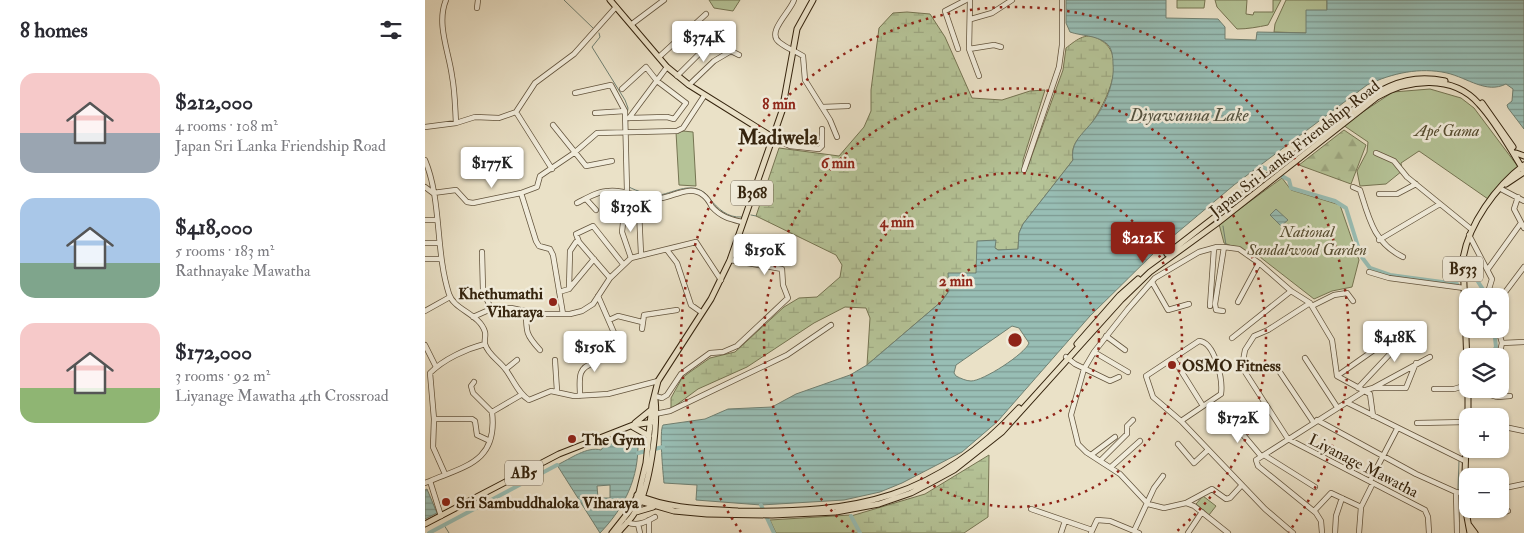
<!DOCTYPE html>
<meta charset="utf-8">
<style>
:root{--surface:#fff;--page:#f2f2f3;--text:#2b2b33;--muted:#7c7c81;--accent:#8f2418}
body{margin:0;font-family:"IM FELL Double Pica",serif;background:var(--page);color:var(--text);height:100vh;display:flex;flex-direction:column;font-size:19px;white-space:nowrap}
*{box-sizing:border-box;margin:0}
p{font-size:16px;color:var(--muted)}
.icon{flex:none;width:28px;height:28px;fill:none;stroke:currentColor;stroke-width:2;stroke-linecap:round;stroke-linejoin:round}
.map{position:relative;flex:1;overflow:hidden}
.side{display:flex;flex-direction:column;background:var(--surface);width:425px}
.side>*{flex:none}
.buttons{position:absolute;left:1034px;top:288px;display:grid;gap:10px}
.buttons a{display:grid;place-items:center;width:50px;height:50px;border-radius:10px;background:var(--surface);box-shadow:0 1px 4px #0004;font-size:25px}
.price{position:absolute;translate:-50% -42px;padding:0 11px;border-radius:5px;background:#fff;color:#222;font-size:16px;line-height:32px;filter:drop-shadow(0 1px 2px #0008)}
.price::after{content:'';position:absolute;left:50%;top:30px;width:15px;height:11px;margin-left:-8px;background:inherit;clip-path:polygon(0 0,100% 0,50% 100%)}
.price.active{background:var(--accent);color:#fff}
ul{padding:0;list-style:none}
li{display:flex;align-items:center;gap:15px;height:125px;padding:0 20px}
li span{display:grid;place-items:center;flex:none;width:140px;height:100px;border-radius:15px;color:#555}
li>.icon{margin-inline-start:auto}
span .icon{width:60px;height:60px;fill:#fffc;stroke-width:1}
li b{font-size:21px}
h2{display:flex;justify-content:space-between;align-items:center;height:60px;padding:0 20px;font-size:21px}
main{display:flex;flex:1;min-height:0}
.map>svg:first-child{display:block}
</style>
<main>
<section class="side">
<h2>8 homes<svg class="icon" aria-label="filters" viewBox="0 0 24 24"><path d="M4 7h16M4 17h16"/><circle cx="9" cy="7" r="2"/><circle cx="15" cy="17" r="2"/></svg></h2>
<ul>
<li><span style="background:linear-gradient(#f6c9c9 60%,#9aa5b1 0)"><svg class="icon" aria-label="home" viewBox="0 0 24 24"><path d="M3 11l9-7 9 7M6 9v11h12V9"/></svg></span><div><b>$212,000</b><p>4 rooms · 108 m²</p><p>Japan Sri Lanka Friendship Road</p></div></li>
<li><span style="background:linear-gradient(#a9c7e8 65%,#7fa58c 0)"><svg class="icon" aria-label="home" viewBox="0 0 24 24"><path d="M3 11l9-7 9 7M6 9v11h12V9"/></svg></span><div><b>$418,000</b><p>5 rooms · 183 m²</p><p>Rathnayake Mawatha</p></div></li>
<li><span style="background:linear-gradient(#f6c9c9 65%,#8fb573 0)"><svg class="icon" aria-label="home" viewBox="0 0 24 24"><path d="M3 11l9-7 9 7M6 9v11h12V9"/></svg></span><div><b>$172,000</b><p>3 rooms · 92 m²</p><p>Liyanage Mawatha 4th Crossroad</p></div></li>
</ul>
</section>
<div class="map">
<svg width="1099" height="533" viewBox="0 0 1099 533">
<defs>
<pattern id="forest-firs" width="22" height="20" patternUnits="userSpaceOnUse" patternTransform="scale(1.25)"><rect width="22" height="20" fill="#b5c397"/><path d="M5 1l3.5 6h-7zM16 11l3.5 6h-7z" fill="#9ca781"/></pattern>
<pattern id="wetland-marsh" width="20" height="14" patternUnits="userSpaceOnUse" patternTransform="scale(1.25)"><rect width="20" height="14" fill="#b5c397"/><path d="M1 5h8M5 5V1M11 12h8M15 12V8" fill="none" stroke="#9ca781"/></pattern>
<pattern id="water-rules" width="6" height="5" patternUnits="userSpaceOnUse" patternTransform="scale(1.25)"><rect width="6" height="5" fill="#98beb5"/><path d="M0 2.5h6" fill="none" stroke="#7d9a92"/></pattern>
</defs>
<rect width="100%" height="100%" fill="#eae1c7"/>
<filter id="stains"><feTurbulence type="fractalNoise" baseFrequency=".004" numOctaves="4"/><feColorMatrix values="0 0 0 0 .2 0 0 0 0 .09 0 0 0 0 .02 0 0 0 .5 -.17"/></filter>
<radialGradient id="worn" r=".72"><stop offset=".6" stop-color="#630" stop-opacity="0"/><stop offset="1" stop-color="#630" stop-opacity=".3"/></radialGradient>
<path fill="#b5c397" stroke="#757452" d="M284,0H315L308,11L289,8Z
M752,0H780L779,8H752Z
M790,0H822L821,14L828,15L829,12H848V0H856L843,25C833,27 823,29 812,29L792,7Z
M861,0H902V10L881,33L849,32L850,24Z
M1005,89L1036,98L1049,108L1094,168L1063,199L994,151L976,163L977,171L961,184L935,186L932,171L942,152L943,142L918,125L968,92Z
M258,131L268,132L271,186L254,185L251,132Z
M857,178L866,190L915,205L934,260L927,287L907,291L889,299L835,257L799,243L794,224Z
M778,496L791,506L784,515L771,504Z
M425,515L434,533H351L345,520Z"/>
<path fill="url(#forest-firs)" stroke="#757452" d="M919,130L941,145L926,184L874,165Z"/>
<path fill="url(#wetland-marsh)" stroke="#757452" d="M482,12L505,14L520,37L547,98L577,100L605,91L620,90L598,160V171L602,169L638,70L641,48C650,41 660,32 672,38C704,53 684,95 670,118C662,133 644,140 648,160L598,224L594,233L593,250H573L570,248L551,273L524,291L517,301L442,365L445,318L441,308L420,307L389,323L322,367L273,389L246,409V398L257,378L265,372L285,358L310,352L359,307L374,298L392,297L415,277L417,265L411,255L331,216L354,148L414,156L439,127L446,111V90L454,28L468,13Z
M564,455L563,517L539,533H435L426,516L500,494Z"/>
<path fill="url(#water-rules)" stroke="#708072" fill-rule="evenodd" d="M641,0H741V18L793,19L800,27V39L831,40L832,32L881,33V10H902V0H1099V129L1083,108L1082,105L1087,101L1088,89L1081,84C1061,94 1043,78 1022,73C995,67 967,73 942,85L809,185L734,248L665,316L572,422L537,452L477,483L455,492L419,500L336,505L271,500L272,485L239,483C238,473 234,431 238,425L280,419L303,409L347,407L371,394L425,375L442,365L517,301L524,291L523,273H551L552,241L571,240L570,248L573,250L593,249L594,233L598,224L648,160C645,142 658,134 668,121C680,106 690,82 688,64C688,57 687,47 681,43C671,35 656,36 645,32L641,23ZM587,326L594,328L604,343C600,354 558,381 546,381C541,381 535,378 531,376L529,373L531,365Z
M851,209L863,220L856,226L845,215Z
M209,437L213,441C214,478 200,507 175,533L132,465C145,459 162,446 176,450L179,446ZM185,485V498H173L172,486Z
M2,489L12,513L0,519V490Z"/>
<g fill="none" stroke-linecap="round" stroke-linejoin="round">
<path stroke="#708072" stroke-width="1" d="M139,0L169,29
M174,33L175,37L167,47L200,100L203,108L202,116
M204,187C211,191 227,196 235,195C250,192 267,181 281,194
M285,199C293,209 303,218 316,217
M326,215L331,216
M798,226L801,245
M1033,490L1034,461
M1033,495L1034,522
M19,525L24,533"/>
<path stroke="#98beb5" stroke-width="4" d="M835,166L842,169
M855,175L864,180L866,188L910,201L921,208L936,256L945,268L965,275L1032,284
M1043,272H1047L1062,296
M1066,356L1071,347L1069,329
M213,453L238,447
M336,505L349,533
M426,516L435,533
M4,533L132,465"/>
<g stroke="#62533c" stroke-width="6">
<path id="minor" d="M21,0C11,24 24,52 27,76C30,91 30,107 31,123
M369,0C366,11 341,32 354,42C361,48 370,51 378,56L380,80L405,120L412,137
M545,0L544,49L569,45L576,47
M52,8L53,0
M546,19L567,13L587,0
M207,24L239,0
M533,49L520,11L541,0
M544,49L554,76
M234,57L281,14
M252,76L278,50L297,41
M264,85L289,61L306,51L314,55
M197,89L221,67L232,81L261,103L249,119L242,117L204,118
M150,93L186,85L200,111L202,191
M397,107L423,106
M91,112L127,169
M170,113L200,111
M204,118L242,67
M128,125L161,166L187,161
M0,127L31,123L50,117L74,118L91,112L110,83L149,54L191,7
M349,138L365,146L394,149L397,146V129
M951,153L969,161L982,177L1046,229
M0,160C17,201 10,250 24,294C29,310 55,314 60,332C61,336 59,340 60,344C63,355 75,361 81,370C89,381 93,393 104,400L126,391L149,396L183,394L233,381
M599,170L634,67L637,45V0
M0,187L8,193L31,190L42,202L48,203L96,193L112,187L115,176L149,153L172,133L252,131L258,128L279,96
M928,187L935,190C944,219 949,243 978,257
M1076,189L1099,201
M96,193L111,241L114,246L125,249L128,255L138,314
M954,194H972L991,184
M1093,197L1089,209L1099,228
M161,199L171,210
M152,203C162,198 173,191 184,191C202,189 219,201 237,198C250,196 265,185 278,195C281,197 285,203 287,207C296,217 305,219 317,222
M214,211L216,254
M0,220H11
M198,223L197,232L206,258
M1044,235L1067,279L1064,289L1065,296
M954,240L1015,204
M154,242L151,234L168,226L198,264
M0,243H13
M242,250L252,263L266,305L276,312
M57,252L58,290L66,309
M0,259H15
M1063,269L1096,223
M944,272L964,278L1039,288
M727,282L743,310L764,304
M144,289L145,251L151,242H154L185,278
M134,292L144,289L169,259
M173,296L190,335
M1075,299L1099,267
M813,302L834,263
M885,303L843,330L829,336L820,350L818,361L820,372L863,439L1000,510L1003,517L1004,533
M785,306L789,248
M887,306L909,295L922,293L928,301
M0,311L25,297
M101,311C101,332 101,335 115,350
M798,311L791,310L790,304L799,247
M48,317L66,309L86,308L114,314H145L157,311L168,304L185,278L206,258L271,242L296,280
M184,320L193,316L217,322
M217,329L219,315L252,310
M1073,329L1077,343
M681,336L700,350
M807,338L866,291
M0,345L11,367
M669,352L703,372
M1071,356L1075,352L1077,343L1099,342
M641,357L650,364L685,381L694,377
M748,358L778,406
M880,358L912,407
M130,360L132,391
M850,365L889,423
M81,369L92,360
M912,376L949,350
M49,382L46,386L48,393L67,412
M933,388L977,341
M948,388L1005,357
M1009,389H1029L1042,385
M1046,389L1072,397L1085,396
M155,396C155,380 151,368 169,363L171,349
M230,396L237,398L242,395L256,374L285,353L298,352L312,346L363,298L358,285L357,269L305,260
M921,402L1040,461
M230,414L245,411L362,355L406,325
M804,418L836,456
M9,419H47L50,421L52,435L65,441
M892,420L991,474L1031,492L1042,494
M756,421L796,394C798,380 790,342 774,341L721,376L728,397L756,421L840,509L868,533
M992,423L1042,422
M1075,426L1099,431
M753,444L769,463L783,450
M666,455L690,437
M839,455L890,487
M675,461L702,434V426L708,420
M686,467L715,441
M20,474L8,447L9,419L5,373C19,359 41,349 60,344
M5,481C41,466 73,461 67,412L96,395
M945,481L972,429
M0,483L5,481L16,516
M1075,489L1099,484
M1031,492L1032,533
M761,503L787,489L801,499L805,498L816,486
M1075,504L1080,501
M606,509L667,530
M1071,509L1075,514L1083,511
M889,511L906,493L936,507
M224,520V533
M202,522C212,527 221,522 230,517
M213,524L215,533
M709,531L729,488L738,476
M636,533L640,521
M666,533L672,520L685,521L714,533
M763,533L777,512
M803,533L769,506L761,503L739,508L723,504L695,474L661,452L653,444L646,415L659,369L669,352L703,309L730,278L774,252L792,247H799L814,249L834,263L866,291L885,303L907,340L912,376L945,394L948,416
M897,533L896,521L891,513L833,466L831,460L941,390L948,388H981L991,363
M910,533L911,516L917,498
M934,533L936,507L948,483"/>
</g>
<g stroke="#35240e" stroke-width="7">
<path id="major" d="M185,0L242,67L264,85L349,138
M1057,103L1088,147
M1091,153L1099,156
M1081,184L1099,172
M742,254L946,96C971,81 992,75 1020,81
M652,344L695,295L713,279
M1042,364L1038,259C1043,225 1071,186 1099,165
M1043,416V389
M1042,417L1039,501L1045,533
M210,423L226,410
M208,427L224,436
M212,495C244,509 280,509 313,511C431,514 512,498 594,408
M211,500L249,511L282,514L347,515L411,512L454,504L486,493L507,482L529,470L577,432L696,300L725,272L791,224L952,97C983,79 1028,74 1054,104C1072,123 1085,149 1099,171
M211,512L228,507
M0,524L134,454L208,425L229,422
M1044,525L1050,533
M187,533L206,509L214,492L221,463L227,405L233,381L286,299L305,260L357,111L372,29L388,0
M193,533C198,526 206,520 210,512C225,489 233,426 230,399"/>
</g>
<use href="#minor" stroke="#f1ecdb" stroke-width="4.5"/>
<use href="#major" stroke="#eae1c7" stroke-width="5"/>
</g>
<g fill="none" stroke="#8f2418" stroke-width="2.5" stroke-dasharray="2.5 5">
<circle cx="590" cy="340" r="84"/>
<circle cx="590" cy="340" r="167"/>
<path d="M429 532A251 251 0 1 1 751 532"/>
<path d="M316 532A334 334 0 1 1 864 532"/>
</g>
<g fill="#8f2418" stroke="#f1ecdb" stroke-width="2">
<circle cx="128" cy="302" r="5"/>
<circle cx="747" cy="365" r="5"/>
<circle cx="147" cy="439" r="5"/>
<circle cx="21" cy="502" r="5"/>
</g>
<g text-anchor="middle" stroke-width="5" stroke-linejoin="round" paint-order="stroke">
<g fill="#f1ecdb" stroke="#6d604c" stroke-width="1">
<rect x="306" y="180.5" width="42" height="25" rx="4"/>
<rect x="1018" y="256.5" width="40" height="25" rx="4"/>
<rect x="80" y="460.5" width="38" height="25" rx="4"/>
</g>
<g font-size="15" font-weight="bold" fill="#35240e">
<text x="327" y="198">B368</text>
<text x="1038" y="274">B533</text>
<text x="99" y="478">AB5</text>
</g>
<g font-size="16" font-style="italic" fill="#554c30" stroke="#f1ecdb">
<text x="1022" y="136">Apé Gama</text>
<text x="882" y="237">National<tspan x="882" dy="18">Sandalwood Garden</tspan></text>
</g>
<g font-size="16" fill="#35240e" stroke="#f1ecdb">
<text transform="translate(869 148) rotate(-38)" y="6">Japan Sri Lanka Friendship Road</text>
<text transform="translate(939 465) rotate(27)" y="6">Liyanage Mawatha</text>
</g>
<g font-size="16" font-weight="bold" fill="#35240e" stroke="#f1ecdb" text-anchor="start">
<text x="118" y="299" text-anchor="end">Khethumathi<tspan x="118" dy="18">Viharaya</tspan></text>
<text x="757" y="371">OSMO Fitness</text>
<text x="157" y="445">The Gym</text>
<text x="31" y="508">Sri Sambuddhaloka Viharaya</text>
</g>
<g font-size="18" font-style="italic" fill="#535240" stroke="#f1ecdb">
<text x="764" y="121">Diyawanna Lake</text>
</g>
<g font-size="21" font-weight="bold" fill="#35240e" stroke="#f1ecdb">
<text x="353" y="144">Madiwela</text>
</g>
</g>
<circle cx="590" cy="340" r="8" fill="#8f2418" stroke="#f1ecdb" stroke-width="2.5"/>
<g font-size="15" text-anchor="middle" font-weight="bold" fill="#8f2418" stroke="#f1ecdb" stroke-width="5" stroke-linejoin="round" paint-order="stroke">
<text x="354" y="109">8 min</text>
<text x="413" y="168">6 min</text>
<text x="472" y="227">4 min</text>
<text x="531" y="286">2 min</text>
</g>
<rect width="100%" height="100%" filter="url(#stains)"/>
<rect width="100%" height="100%" fill="url(#worn)"/>
</svg>
<div class="buttons">
<a><svg class="icon" aria-label="locate" viewBox="0 0 24 24"><circle cx="12" cy="12" r="6"/><path d="M12 2v4M12 18v4M2 12h4M18 12h4"/></svg></a>
<a><svg class="icon" aria-label="layers" viewBox="0 0 24 24"><path d="M12 4l9 5-9 5-9-5zM3 14l9 5 9-5"/></svg></a>
<a>+</a>
<a>−</a>
</div>
<b class="price" style="left:279px;top:63px">$374K</b>
<b class="price" style="left:67px;top:189px">$177K</b>
<b class="price" style="left:206px;top:233px">$130K</b>
<b class="price active" style="left:718px;top:264px">$212K</b>
<b class="price" style="left:340px;top:276px">$150K</b>
<b class="price" style="left:970px;top:363px">$418K</b>
<b class="price" style="left:170px;top:373px">$150K</b>
<b class="price" style="left:813px;top:444px">$172K</b>
</div>
</main>
